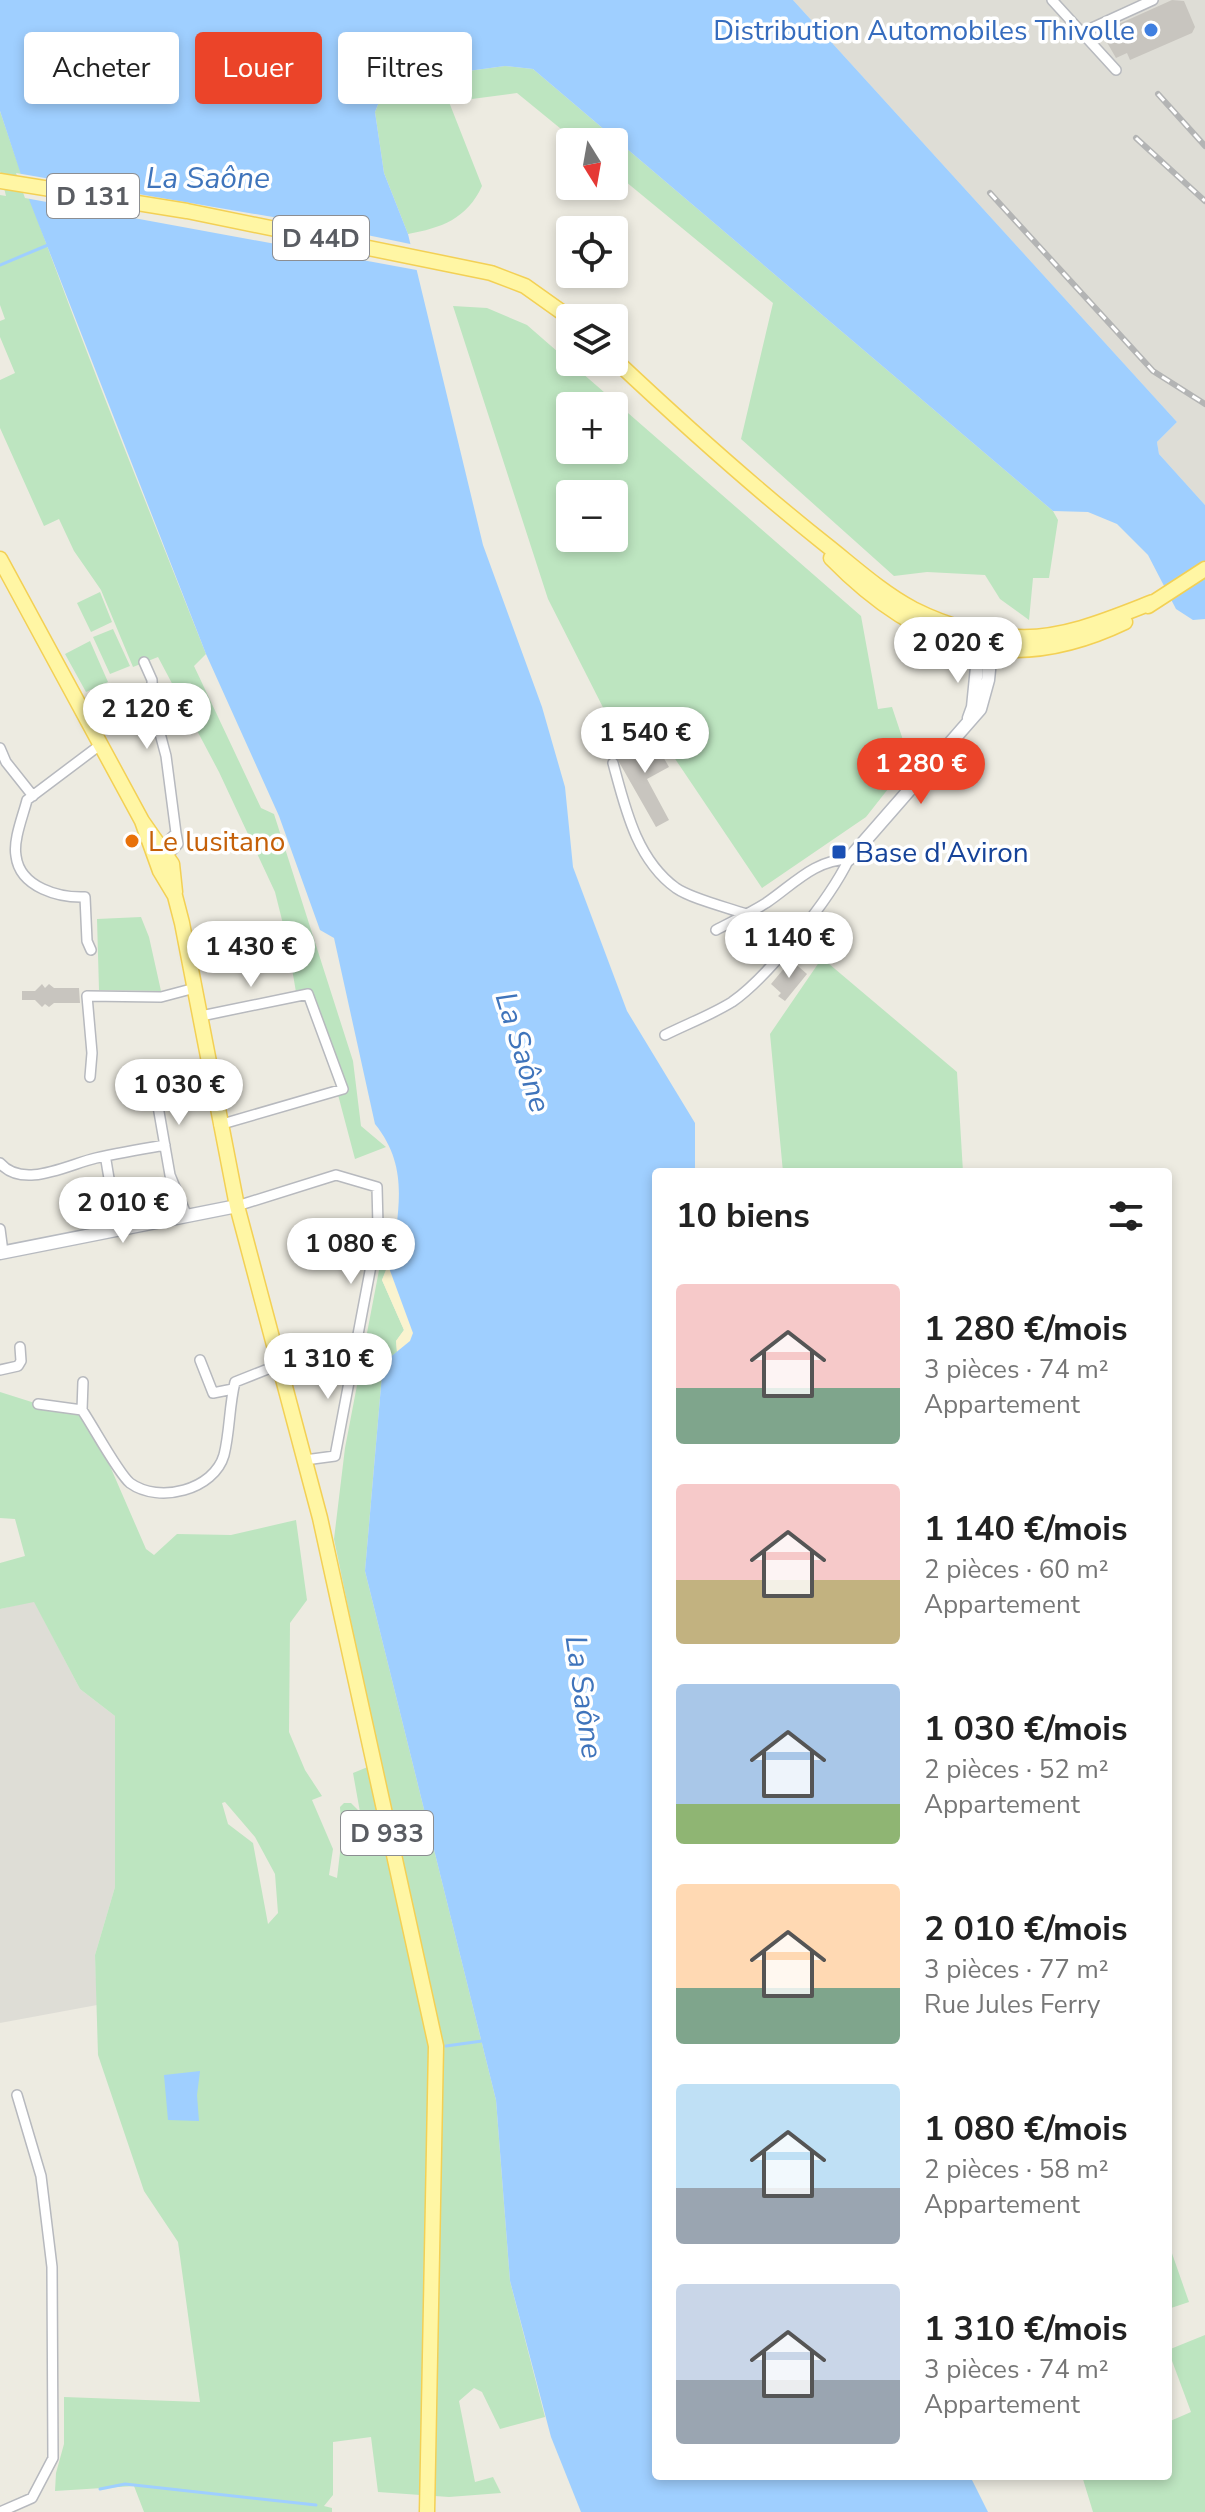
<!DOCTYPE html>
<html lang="fr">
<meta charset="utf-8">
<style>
:root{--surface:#fff;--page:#f2f2f2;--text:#222;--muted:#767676;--accent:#eb4429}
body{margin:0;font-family:"Nunito Sans",sans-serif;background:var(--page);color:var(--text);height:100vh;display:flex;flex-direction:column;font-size:30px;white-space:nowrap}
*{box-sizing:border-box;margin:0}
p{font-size:26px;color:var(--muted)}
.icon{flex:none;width:44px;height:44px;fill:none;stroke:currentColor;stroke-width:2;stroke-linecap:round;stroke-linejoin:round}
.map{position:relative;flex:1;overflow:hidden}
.sheet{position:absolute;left:652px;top:1168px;width:520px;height:1312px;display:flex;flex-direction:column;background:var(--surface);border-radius:8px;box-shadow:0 4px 12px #0003}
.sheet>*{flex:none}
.guide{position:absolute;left:24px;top:32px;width:508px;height:72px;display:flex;gap:16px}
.needle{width:52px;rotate:169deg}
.buttons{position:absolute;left:556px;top:128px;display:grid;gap:16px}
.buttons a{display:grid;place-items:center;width:72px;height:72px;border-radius:8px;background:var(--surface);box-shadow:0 4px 12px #0003;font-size:40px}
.price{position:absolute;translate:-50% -68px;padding:0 18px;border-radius:28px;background:#fff;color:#222;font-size:26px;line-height:52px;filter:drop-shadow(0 2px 4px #0008)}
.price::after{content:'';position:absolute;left:50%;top:48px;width:24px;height:18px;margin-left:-12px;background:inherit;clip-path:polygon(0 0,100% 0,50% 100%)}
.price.on{background:var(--accent);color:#fff}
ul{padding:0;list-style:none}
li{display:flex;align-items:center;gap:24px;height:200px;padding:0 24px}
li span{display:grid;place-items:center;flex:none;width:224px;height:160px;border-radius:8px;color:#555}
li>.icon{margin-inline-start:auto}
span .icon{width:96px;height:96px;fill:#fffc;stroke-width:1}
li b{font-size:34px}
h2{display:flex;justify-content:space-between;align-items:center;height:96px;padding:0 24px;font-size:34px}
.chip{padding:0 28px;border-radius:8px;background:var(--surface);box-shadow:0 4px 12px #0003;font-size:28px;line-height:72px}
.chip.on{background:var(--accent);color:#fff}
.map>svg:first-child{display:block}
</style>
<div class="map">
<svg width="1205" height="2512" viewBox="0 0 1205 2512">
<rect width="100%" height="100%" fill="#edebe1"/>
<path fill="#deddd6" d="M793,0H1205V505L1159,454L1157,442L1177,422Z
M34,1601L80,1689L115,1716V1887L95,1955L97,2005L0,2023V1609Z"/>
<path fill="#bde5c0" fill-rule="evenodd" d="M505,66L533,69L1053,511L1058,520L1049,578H1033L1029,620L1000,599L985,575L927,572L894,576L741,439L773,303L614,172V142H577L517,93L449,102L482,186C467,219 441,228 408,234L384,173L375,112L387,82Z
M0,111C61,295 135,474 206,654L194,666L261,808L274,814L353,1061L361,1126L386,1147L355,1159L337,1091L343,1089L308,995L296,992L287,940L275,892L219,772L158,657L133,667L101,590L74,551L59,519L44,526L0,428V380L15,373L0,337V321L5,319L0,305V195L6,196L0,171Z
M453,306L487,308L527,325L861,616L878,709L892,707L910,761L866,817L762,888L655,729L618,737L548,599ZM570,406H614V450H570ZM570,494H614V538H570Z
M100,592L112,622L91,632L77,603Z
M113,629L130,666L110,674L93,637Z
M90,641L108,682L86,692L65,654Z
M141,917L149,937L161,991L99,990L97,919Z
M822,958L957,1072L963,1172H783L770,1034Z
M380,1265H388L382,1280L404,1330L396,1341L397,1352L383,1363L365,1571L496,2100L510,2281L545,2417L500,2429L482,2392L474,2388L459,2401L475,2482L493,2477L501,2493L449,2497L378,2492L371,2437L333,2442V2495L324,2506L332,2508V2512H144L134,2486L55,2491L56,2473L64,2444V2397L200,2402L178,2242L144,2191L98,2055L95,1955L115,1887V1716L80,1689L34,1602L0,1609V1563L25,1556L15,1519L0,1518V1392L38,1404L84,1414L100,1443L146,1549L154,1555L177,1534L231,1535L296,1520L307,1600L290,1623L289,1732L305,1770L322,1796L312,1800L333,1849L329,1875L337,1878L342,1836L340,1807L344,1803H351L360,1812L353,1773L380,1762L334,1539L345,1448ZM225,1802L255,1837L275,1874L278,1913L268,1924L253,1843L228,1824L222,1803Z
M1168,2242L1189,2302L1168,2309Z
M1205,2335V2512H1093L1082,2476H1168V2422L1191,2412L1168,2350Z"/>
<path fill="#faf3cf" d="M388,1265L413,1333L410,1341L397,1352L396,1341L404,1330L382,1280Z"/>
<path fill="#9fcfff" d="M0,0H793L1177,422L1157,442L1159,454L1205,505V619L1193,620L1176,609L1148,555L1117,524L1088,512L1053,511L533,69L505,66L387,82L375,112L384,173L408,234L483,545L542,707L565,787L573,867L627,1011L695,1123V1172H656V2476H970L988,2512H581L551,2437L510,2281L496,2100L365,1571L383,1363L410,1341L413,1333L388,1265H392C397,1211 411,1169 375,1124L334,938L320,930L279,816L206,654L30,202L0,111Z
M200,2071L197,2095L199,2121L168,2120L164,2075Z"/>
<path fill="#edebe1" d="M16,173L319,225L415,245L422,271L25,198Z"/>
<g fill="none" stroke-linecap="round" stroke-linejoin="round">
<path stroke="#9fcfff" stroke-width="3" d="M0,265L48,245
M446,2046L482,2041
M100,2489L125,2484L316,2505"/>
</g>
<path fill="#c8c5bf" d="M1172,0L1184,1L1195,27L1192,33L1130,60L1127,53L1116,58L1101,32Z
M651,736L669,767L647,779L669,820L656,827L615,755Z
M791,960L807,974L785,1001L778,996L781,993L771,984Z
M42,984L45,988L49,984L54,988H79L80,1003H54L49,1007L45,1004L42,1007L35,1000H22V991H35Z"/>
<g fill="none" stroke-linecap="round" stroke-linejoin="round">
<g stroke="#b7b9be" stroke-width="12">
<path id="street" d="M1052,0L1116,70
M1083,32L1153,0
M144,662L152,680L153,707L166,756L176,833
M0,748L6,762L33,796
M613,763C625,807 636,859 676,888C692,899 726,907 746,914
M161,848L176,833L178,844L167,856
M91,950L87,941L85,897C60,898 20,888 16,856C13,840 23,816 27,800L100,745
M201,1016L308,994L343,1089L219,1125
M665,1035C687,1024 711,1015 732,1002C768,977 830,899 849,859C814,860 794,884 766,903C750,913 733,921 716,930
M90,1077L92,1053L87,996L161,997L195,988
M105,1156C108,1167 108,1184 114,1193C121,1207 162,1194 175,1191
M0,1163C23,1190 69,1164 96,1158C119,1153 142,1149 165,1145
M237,1206L336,1175L377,1187L378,1226L374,1250L335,1456L305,1460
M186,1214L170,1175L152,1072L209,1064
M0,1229L3,1252
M200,1360L213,1393L233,1389
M0,1370L18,1366L21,1361L20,1347
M38,1404L82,1410C93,1426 118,1473 130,1483C159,1504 214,1490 224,1455C230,1431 229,1406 235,1382L278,1365L354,1352
M82,1410L83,1382
M0,2512L32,2498L53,2458L52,2267L41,2176L17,2095"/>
</g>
<g stroke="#b7bac0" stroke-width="15">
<path id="secondary" d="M969,718L973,707L979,647
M849,859L980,709L988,680L991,650
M0,1253L237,1206"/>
</g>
<g stroke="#f3d055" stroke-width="17">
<path id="primary" d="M0,181L187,211L491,273L525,286L570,318
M614,359C682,423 752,486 825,544C853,566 881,592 913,609C945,625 982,636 1018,637C1064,639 1112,618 1153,602
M831,558C918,647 1008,678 1125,622
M0,559L142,821L172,864L175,892
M1148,606L1205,569
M142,821L160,871L175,896L182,923L237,1206L320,1518L436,2046L427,2512"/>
</g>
<use href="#street" stroke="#fff" stroke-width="9"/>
<use href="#secondary" stroke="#fff" stroke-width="12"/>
<use href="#primary" stroke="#fff6a4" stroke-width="14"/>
<g stroke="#b3b4b4" stroke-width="6">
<path id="rail" d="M1158,94L1205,146
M1136,138L1205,201
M990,193L1153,371L1205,404"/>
</g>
<use href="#rail" stroke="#fff" stroke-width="3" stroke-dasharray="9" stroke-linecap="butt"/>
</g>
<circle fill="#3f7fe0" stroke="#fff" stroke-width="3" cx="1151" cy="30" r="8"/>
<circle fill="#e8710a" stroke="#fff" stroke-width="3" cx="132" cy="841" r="8"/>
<rect fill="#1a4fb4" stroke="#fff" stroke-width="3" x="831" y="844" width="16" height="16" rx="4"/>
<g text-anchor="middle" stroke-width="7" stroke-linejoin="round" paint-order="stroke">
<g fill="#fff" stroke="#8c8e92" stroke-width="2">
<rect x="47" y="174" width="92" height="44" rx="6"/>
<rect x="273" y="216" width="96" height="44" rx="6"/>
<rect x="341" y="1811" width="92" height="44" rx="6"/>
</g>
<g font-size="26" font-weight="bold" fill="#5a5d63">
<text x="93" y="205">D 131</text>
<text x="321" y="247">D 44D</text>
<text x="387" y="1842">D 933</text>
</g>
<g font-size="28" fill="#366cbe" stroke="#fff" text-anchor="end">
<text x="1135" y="40">Distribution Automobiles Thivolle</text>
</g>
<g font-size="28" fill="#c56008" stroke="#fff" text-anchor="start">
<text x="148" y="851">Le lusitano</text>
</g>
<g font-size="28" fill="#164399" stroke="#fff" text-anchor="start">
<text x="855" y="862">Base d'Aviron</text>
</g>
<g font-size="30" font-style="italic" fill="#3f74bb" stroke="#fff">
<text x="208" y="188">La Saône</text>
<text transform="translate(523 1052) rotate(73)" y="10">La Saône</text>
<text transform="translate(584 1697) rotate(82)" y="10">La Saône</text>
</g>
</g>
</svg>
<div class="buttons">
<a><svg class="needle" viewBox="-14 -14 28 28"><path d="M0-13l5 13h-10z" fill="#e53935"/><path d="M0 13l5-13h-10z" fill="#767676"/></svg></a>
<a><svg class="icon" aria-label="locate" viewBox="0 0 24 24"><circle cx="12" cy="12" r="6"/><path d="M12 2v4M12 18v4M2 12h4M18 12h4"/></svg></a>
<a><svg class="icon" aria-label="layers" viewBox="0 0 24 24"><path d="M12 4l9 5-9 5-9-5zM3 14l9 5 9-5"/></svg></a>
<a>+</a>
<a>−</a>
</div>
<b class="price" style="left:958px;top:685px">2 020 €</b>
<b class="price" style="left:147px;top:751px">2 120 €</b>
<b class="price" style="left:645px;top:775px">1 540 €</b>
<b class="price on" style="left:921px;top:806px">1 280 €</b>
<b class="price" style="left:789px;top:980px">1 140 €</b>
<b class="price" style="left:251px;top:989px">1 430 €</b>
<b class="price" style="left:179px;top:1127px">1 030 €</b>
<b class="price" style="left:123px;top:1245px">2 010 €</b>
<b class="price" style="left:351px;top:1286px">1 080 €</b>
<b class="price" style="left:328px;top:1401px">1 310 €</b>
<div class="guide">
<a class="chip">Acheter</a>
<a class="chip on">Louer</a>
<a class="chip">Filtres</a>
</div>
<section class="sheet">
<h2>10 biens<svg class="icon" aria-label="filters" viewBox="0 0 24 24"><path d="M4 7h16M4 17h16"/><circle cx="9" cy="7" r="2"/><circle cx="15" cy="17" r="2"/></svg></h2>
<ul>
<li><span style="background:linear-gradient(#f6c9c9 65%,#7fa58c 0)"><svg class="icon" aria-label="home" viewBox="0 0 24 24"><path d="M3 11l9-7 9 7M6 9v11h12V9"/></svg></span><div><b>1 280 €/mois</b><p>3 pièces · 74 m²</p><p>Appartement</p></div></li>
<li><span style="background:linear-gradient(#f6c9c9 60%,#c2b280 0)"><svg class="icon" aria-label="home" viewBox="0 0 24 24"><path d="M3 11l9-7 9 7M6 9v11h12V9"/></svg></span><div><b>1 140 €/mois</b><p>2 pièces · 60 m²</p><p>Appartement</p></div></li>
<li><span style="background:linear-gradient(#a9c7e8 75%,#8fb573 0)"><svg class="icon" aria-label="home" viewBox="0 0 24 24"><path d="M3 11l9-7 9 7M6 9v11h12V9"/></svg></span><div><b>1 030 €/mois</b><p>2 pièces · 52 m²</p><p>Appartement</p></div></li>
<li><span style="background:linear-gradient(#ffd9b3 65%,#7fa58c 0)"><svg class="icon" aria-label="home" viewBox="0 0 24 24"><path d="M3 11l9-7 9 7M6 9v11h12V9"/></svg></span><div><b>2 010 €/mois</b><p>3 pièces · 77 m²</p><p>Rue Jules Ferry</p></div></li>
<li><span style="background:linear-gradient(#bfe0f5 65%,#9aa5b1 0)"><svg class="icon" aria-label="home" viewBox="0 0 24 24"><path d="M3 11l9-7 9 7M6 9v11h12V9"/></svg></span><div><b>1 080 €/mois</b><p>2 pièces · 58 m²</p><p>Appartement</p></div></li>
<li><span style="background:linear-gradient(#c9d6e8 60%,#9aa5b1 0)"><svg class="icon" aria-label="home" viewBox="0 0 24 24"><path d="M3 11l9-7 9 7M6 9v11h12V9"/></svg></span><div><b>1 310 €/mois</b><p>3 pièces · 74 m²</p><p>Appartement</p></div></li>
</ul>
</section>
</div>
